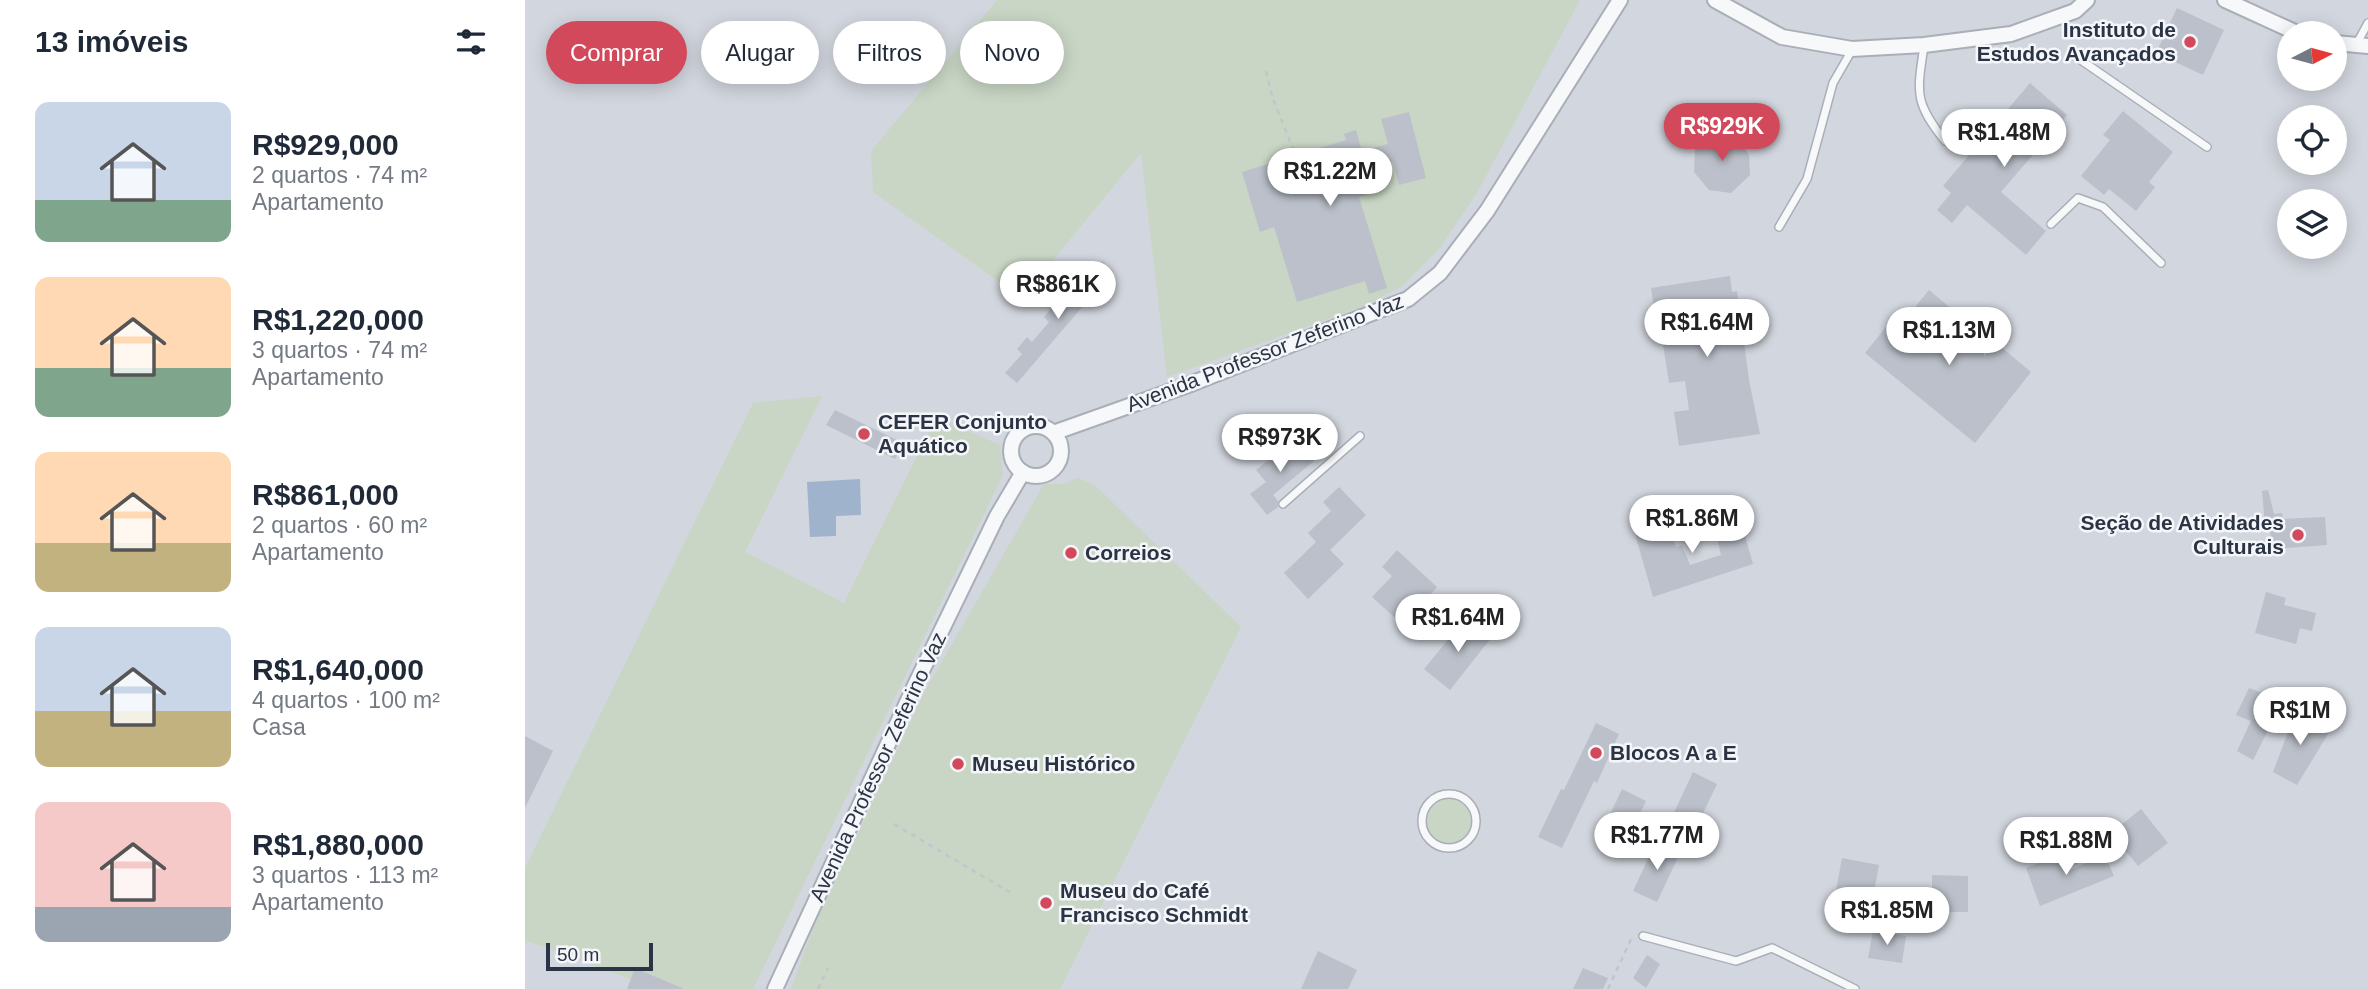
<!DOCTYPE html>
<html lang="pt">
<meta charset="utf-8">
<style>
:root{--surface:#fff;--page:#f6f6f7;--text:#1f2937;--muted:#747a83;--accent:#d1495b}
body{margin:0;font-family:Helvetica,sans-serif;background:var(--page);color:var(--text);height:100vh;display:flex;flex-direction:column;font-size:26px;white-space:nowrap}
*{box-sizing:border-box;margin:0}
p{font-size:23px;color:var(--muted)}
.icon{flex:none;width:38px;height:38px;fill:none;stroke:currentColor;stroke-width:2;stroke-linecap:round;stroke-linejoin:round}
.map{position:relative;flex:1;overflow:hidden}
.panel{display:flex;flex-direction:column;background:var(--surface);width:525px}
.panel>*{flex:none}
.hud{position:absolute;left:21px;top:21px;width:665px;height:63px;display:flex;gap:14px}
.needle{width:46px;rotate:84deg}
.tools{position:absolute;left:1752px;top:21px;display:grid;gap:14px}
.tools a{display:grid;place-items:center;width:70px;height:70px;border-radius:50%;background:var(--surface);box-shadow:0 4px 18px #0003;font-size:35px}
.scale{position:absolute;left:21px;bottom:18px;width:107px;box-sizing:border-box;padding-left:7px;border:4px solid #2b3445;border-top:0;font-size:19px;line-height:24px;white-space:nowrap;color:#2b3445;-webkit-text-stroke:5px #f4f6f9;paint-order:stroke}
.price{position:absolute;translate:-50% -60px;padding:0 16px;border-radius:24px;background:#fff;color:#222;font-size:23px;line-height:46px;filter:drop-shadow(0 2px 4px #0008)}
.price::after{content:'';position:absolute;left:50%;top:42px;width:21px;height:16px;margin-left:-10px;background:inherit;clip-path:polygon(0 0,100% 0,50% 100%)}
.price.current{background:var(--accent);color:#fff}
ul{padding:0;list-style:none}
li{display:flex;align-items:center;gap:21px;height:175px;padding:0 35px}
li span{display:grid;place-items:center;flex:none;width:196px;height:140px;border-radius:14px;color:#555}
li>.icon{margin-inline-start:auto}
span .icon{width:84px;height:84px;fill:#fffc;stroke-width:1}
li b{font-size:30px}
h2{display:flex;justify-content:space-between;align-items:center;height:84px;padding:0 35px;font-size:30px}
.pill{padding:0 24px;border-radius:32px;background:var(--surface);box-shadow:0 4px 18px #0003;font-size:24px;line-height:63px}
.pill.current{background:var(--accent);color:#fff}
main{display:flex;flex:1;min-height:0}
.map>svg:first-child{display:block}
</style>
<main>
<section class="panel">
<h2>13 imóveis<svg class="icon" aria-label="filters" viewBox="0 0 24 24"><path d="M4 7h16M4 17h16"/><circle cx="9" cy="7" r="2"/><circle cx="15" cy="17" r="2"/></svg></h2>
<ul>
<li><span style="background:linear-gradient(#c9d6e8 70%,#7fa58c 0)"><svg class="icon" aria-label="home" viewBox="0 0 24 24"><path d="M3 11l9-7 9 7M6 9v11h12V9"/></svg></span><div><b>R$929,000</b><p>2 quartos · 74 m²</p><p>Apartamento</p></div></li>
<li><span style="background:linear-gradient(#ffd9b3 65%,#7fa58c 0)"><svg class="icon" aria-label="home" viewBox="0 0 24 24"><path d="M3 11l9-7 9 7M6 9v11h12V9"/></svg></span><div><b>R$1,220,000</b><p>3 quartos · 74 m²</p><p>Apartamento</p></div></li>
<li><span style="background:linear-gradient(#ffd9b3 65%,#c2b280 0)"><svg class="icon" aria-label="home" viewBox="0 0 24 24"><path d="M3 11l9-7 9 7M6 9v11h12V9"/></svg></span><div><b>R$861,000</b><p>2 quartos · 60 m²</p><p>Apartamento</p></div></li>
<li><span style="background:linear-gradient(#c9d6e8 60%,#c2b280 0)"><svg class="icon" aria-label="home" viewBox="0 0 24 24"><path d="M3 11l9-7 9 7M6 9v11h12V9"/></svg></span><div><b>R$1,640,000</b><p>4 quartos · 100 m²</p><p>Casa</p></div></li>
<li><span style="background:linear-gradient(#f6c9c9 75%,#9aa5b1 0)"><svg class="icon" aria-label="home" viewBox="0 0 24 24"><path d="M3 11l9-7 9 7M6 9v11h12V9"/></svg></span><div><b>R$1,880,000</b><p>3 quartos · 113 m²</p><p>Apartamento</p></div></li>
</ul>
</section>
<div class="map">
<svg width="1843" height="989" viewBox="0 0 1843 989">
<rect width="100%" height="100%" fill="#e4e7ec"/>
<path fill="#d2d6de" fill-rule="evenodd" d="M0,0H1843V989H0ZM1764,33H1810V79H1764ZM1764,117H1810V163H1764ZM1764,201H1810V247H1764Z"/>
<path fill="#c9d6c5" d="M472,0H1055L952,193L914,249L876,287L839,306L642,377L616,153L497,298L348,192L346,151Z
M297,396L220,552L319,603L411,418L475,445L478,475L228,989H132L0,940V868L228,403Z
M552,478L570,485L716,627L535,989H266L287,931L400,691L519,484H539Z
M900 820a25 25 0 1 1 50 0a25 25 0 1 1-50 0Z"/>
<path fill="#9fb4cc" d="M335,479L336,515L311,516V536L285,537L282,482Z"/>
<path fill="#bbc0ca" d="M1652,8L1699,30L1678,75L1631,53Z
M1505,83L1542,115L1476,192L1521,231L1501,255L1442,205L1427,223L1412,210L1426,193L1418,186Z
M1598,111L1648,152L1624,182L1630,187L1611,211L1584,189L1579,195L1556,176L1585,140L1578,135Z
M884,112L901,178L874,185L868,162L843,169L850,192L834,197L862,288L844,294L840,281L772,302L749,227L735,232L717,172L821,140L819,134L831,130L837,151L863,144L856,119Z
M1189,132L1211,136L1224,155L1225,175L1206,193L1184,190L1169,172L1170,149Z
M577,261L588,271L492,383L480,373L497,354L492,349L502,337L507,342L524,322L519,317L528,306L534,311L550,292L544,287L554,276L559,281Z
M1205,276L1207,292L1212,291L1224,380L1235,434L1154,446L1149,412L1164,410L1160,381L1144,383L1134,319L1131,320L1126,288Z
M1404,290L1440,320L1427,337L1457,334L1459,357L1470,342L1506,372L1450,443L1340,353L1361,327L1369,333Z
M310,410L378,443L370,459L301,425Z
M770,438L789,461L748,495L753,501V507L742,515L725,494L741,482L731,470Z
M814,487L841,515L805,550L819,564L783,599L759,573L791,542L783,533L806,511L798,502Z
M1743,490L1749,514L1757,513L1758,519L1800,517L1802,545L1747,549L1744,524L1740,525L1737,491Z
M1212,507L1228,564L1128,597L1110,534L1145,524L1151,547L1157,545L1165,565L1196,555L1186,514Z
M872,550L912,587L878,625L847,597L867,576L857,567Z
M1741,592L1761,598L1759,605L1791,613L1787,631L1775,628L1771,644L1730,633Z
M941,618L966,638L925,690L899,669Z
M1724,688L1758,701L1728,760L1712,751L1726,721L1711,715Z
M1771,711L1806,729L1772,785L1748,772Z
M1071,723L1094,734L1072,783L1069,781L1037,848L1013,837L1036,789L1039,790Z
M0,736L28,751L0,808Z
M1168,772L1192,784L1169,832L1145,821Z
M1097,789L1121,801L1098,849L1074,838Z
M1616,809L1643,843L1613,866L1586,833Z
M1131,842L1155,853L1132,902L1108,891Z
M1539,853L1545,870L1580,855L1589,876L1515,906L1501,868Z
M1317,858L1354,865L1346,908L1309,901Z
M1407,875L1443,876V912H1407Z
M1348,931L1381,936L1377,963L1343,958Z
M793,951L832,970L823,989H776Z
M1122,955L1135,964L1121,988L1108,978Z
M110,968L159,989H102Z
M1058,968L1083,978L1078,989H1048Z"/>
<g fill="none" stroke-linecap="round" stroke-linejoin="round">
<g stroke="#a9aeb7" stroke-width="10">
<path id="lane" d="M1831,45L1843,23
M1399,46C1392,93 1389,102 1420,141
M1550,56L1682,147
M1526,224L1553,198L1578,207L1636,263
M1254,227L1282,179L1308,83L1327,50
M758,504L835,436
M897 821a27 27 0 1 1 54 0a27 27 0 1 1-54 0Z
M1118,936L1211,961L1247,948L1330,989"/>
</g>
<g stroke="#a9aeb7" stroke-width="18">
<path id="street" d="M1190,0L1257,37L1327,49L1399,45L1486,34L1550,11L1562,0
M1700,0L1772,33
M1810,43L1843,46
M486 451a25 25 0 1 1 50 0a25 25 0 1 1-50 0Z
M528,433L663,385L883,299L915,273L962,211L1095,0
M250,989L392,681L472,516L498,472"/>
</g>
<path stroke="#c2c5cb" stroke-width="2.5" stroke-dasharray="5 5" stroke-linecap="butt" d="M741,71L748,99L771,156
M369,824L488,894
M293,989L303,968
M1083,989L1107,937"/>
<use href="#lane" stroke="#f7f8fa" stroke-width="7"/>
<use href="#street" stroke="#f7f8fa" stroke-width="14"/>
</g>
<g fill="#d1495b" stroke="#f4f6f9" stroke-width="2.5">
<circle cx="1665" cy="42" r="7"/>
<circle cx="339" cy="434" r="7"/>
<circle cx="1773" cy="535" r="7"/>
<circle cx="546" cy="553" r="7"/>
<circle cx="1071" cy="753" r="7"/>
<circle cx="433" cy="764" r="7"/>
<circle cx="521" cy="903" r="7"/>
</g>
<g text-anchor="middle" stroke-width="5" stroke-linejoin="round" paint-order="stroke">
<g font-size="21" font-weight="bold" fill="#2b3445" stroke="#f4f6f9" text-anchor="start">
<text x="1651" y="37" text-anchor="end">Instituto de<tspan x="1651" dy="24">Estudos Avançados</tspan></text>
<text x="353" y="429">CEFER Conjunto<tspan x="353" dy="24">Aquático</tspan></text>
<text x="1759" y="530" text-anchor="end">Seção de Atividades<tspan x="1759" dy="24">Culturais</tspan></text>
<text x="560" y="560">Correios</text>
<text x="1085" y="760">Blocos A a E</text>
<text x="447" y="771">Museu Histórico</text>
<text x="535" y="898">Museu do Café<tspan x="535" dy="24">Francisco Schmidt</tspan></text>
</g>
<g font-size="21" fill="#2b3445" stroke="#f4f6f9">
<text transform="translate(740 353) rotate(-21)" y="7">Avenida Professor Zeferino Vaz</text>
<text transform="translate(353 767) rotate(-65)" y="7">Avenida Professor Zeferino Vaz</text>
</g>
</g>
</svg>
<div class="tools">
<a><svg class="needle" viewBox="-14 -14 28 28"><path d="M0-13l5 13h-10z" fill="#e53935"/><path d="M0 13l5-13h-10z" fill="#747a83"/></svg></a>
<a><svg class="icon" aria-label="locate" viewBox="0 0 24 24"><circle cx="12" cy="12" r="6"/><path d="M12 2v4M12 18v4M2 12h4M18 12h4"/></svg></a>
<a><svg class="icon" aria-label="layers" viewBox="0 0 24 24"><path d="M12 4l9 5-9 5-9-5zM3 14l9 5 9-5"/></svg></a>
</div>
<div class="scale">50 m</div>
<b class="price current" style="left:1197px;top:163px">R$929K</b>
<b class="price" style="left:1479px;top:169px">R$1.48M</b>
<b class="price" style="left:805px;top:208px">R$1.22M</b>
<b class="price" style="left:533px;top:321px">R$861K</b>
<b class="price" style="left:1182px;top:359px">R$1.64M</b>
<b class="price" style="left:1424px;top:367px">R$1.13M</b>
<b class="price" style="left:755px;top:474px">R$973K</b>
<b class="price" style="left:1167px;top:555px">R$1.86M</b>
<b class="price" style="left:933px;top:654px">R$1.64M</b>
<b class="price" style="left:1775px;top:747px">R$1M</b>
<b class="price" style="left:1132px;top:872px">R$1.77M</b>
<b class="price" style="left:1541px;top:877px">R$1.88M</b>
<b class="price" style="left:1362px;top:947px">R$1.85M</b>
<div class="hud">
<a class="pill current">Comprar</a>
<a class="pill">Alugar</a>
<a class="pill">Filtros</a>
<a class="pill">Novo</a>
</div>
</div>
</main>
